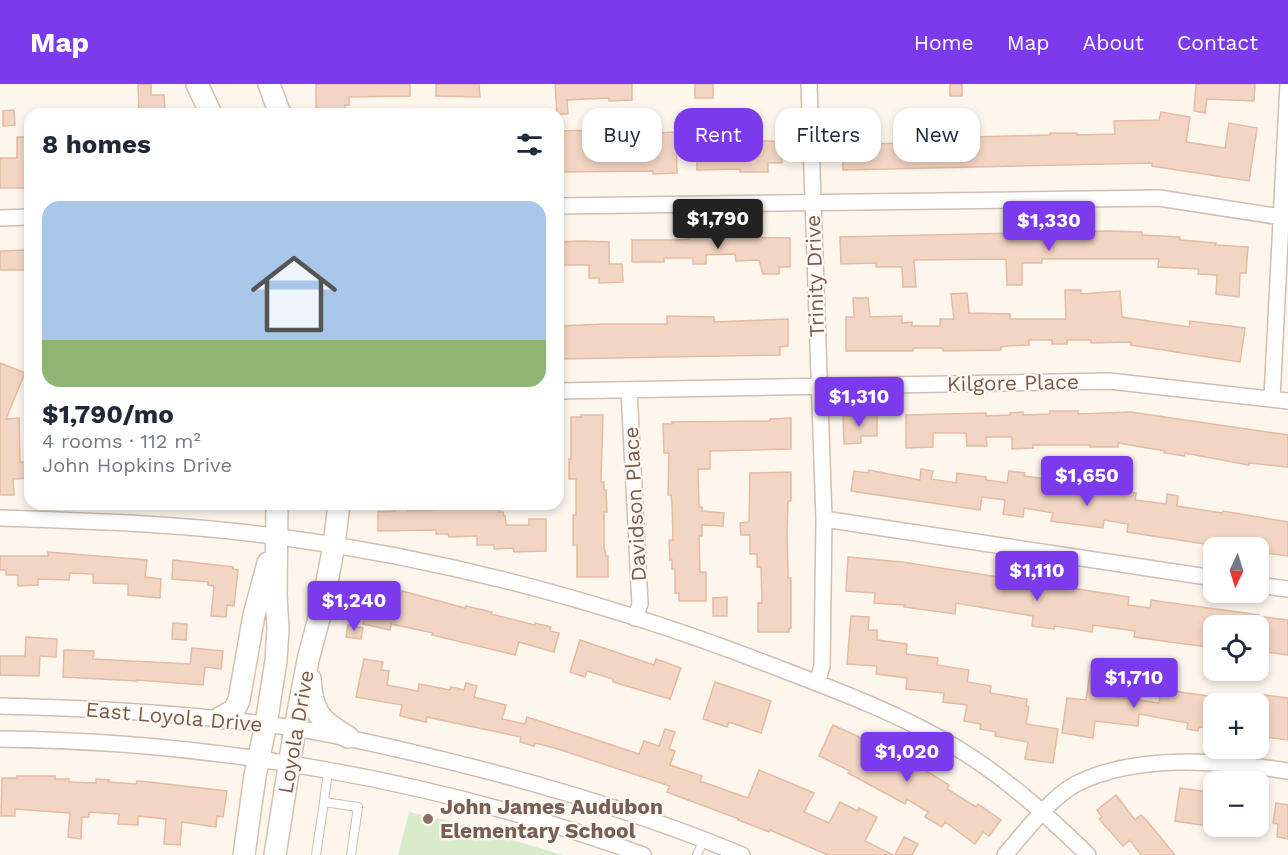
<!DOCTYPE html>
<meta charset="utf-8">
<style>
:root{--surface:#fff;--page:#f2f2f3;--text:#1f2937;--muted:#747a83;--accent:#7c3aed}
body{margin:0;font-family:"Work Sans",sans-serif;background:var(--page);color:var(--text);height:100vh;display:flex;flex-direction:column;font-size:22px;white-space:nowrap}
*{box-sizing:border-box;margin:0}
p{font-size:20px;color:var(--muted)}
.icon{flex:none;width:33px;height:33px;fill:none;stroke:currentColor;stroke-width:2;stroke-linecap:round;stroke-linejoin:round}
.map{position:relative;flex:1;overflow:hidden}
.sheet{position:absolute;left:24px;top:24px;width:540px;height:402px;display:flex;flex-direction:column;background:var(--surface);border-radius:18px;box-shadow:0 3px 9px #0003}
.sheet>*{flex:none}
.top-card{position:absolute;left:582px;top:24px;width:570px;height:54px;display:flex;gap:12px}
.needle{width:39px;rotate:184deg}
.buttons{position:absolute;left:1203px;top:453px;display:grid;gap:12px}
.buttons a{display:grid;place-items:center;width:66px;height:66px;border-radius:12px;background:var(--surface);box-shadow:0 3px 9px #0003;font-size:30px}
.price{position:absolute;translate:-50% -51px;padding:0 14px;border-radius:6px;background:var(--accent);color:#fff;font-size:20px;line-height:39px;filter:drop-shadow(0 2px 3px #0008)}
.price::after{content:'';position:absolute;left:50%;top:36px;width:18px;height:14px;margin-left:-9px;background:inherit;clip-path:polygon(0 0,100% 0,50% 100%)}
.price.current{background:#222;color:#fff}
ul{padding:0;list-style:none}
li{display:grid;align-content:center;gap:12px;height:318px;padding:0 18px}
li span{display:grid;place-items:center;height:186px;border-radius:18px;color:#555}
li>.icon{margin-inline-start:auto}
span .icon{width:108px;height:108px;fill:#fffc;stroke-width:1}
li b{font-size:26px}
h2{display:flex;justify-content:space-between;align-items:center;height:72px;padding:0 18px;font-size:26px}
.tag{padding:0 21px;border-radius:18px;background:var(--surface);box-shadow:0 3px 9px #0003;font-size:21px;line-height:54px}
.tag.current{background:var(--accent);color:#fff}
header{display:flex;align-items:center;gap:36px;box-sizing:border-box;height:84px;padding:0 30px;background:var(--accent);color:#fff}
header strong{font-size:28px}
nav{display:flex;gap:33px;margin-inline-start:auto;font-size:21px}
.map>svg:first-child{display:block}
</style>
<header>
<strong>Map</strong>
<nav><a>Home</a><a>Map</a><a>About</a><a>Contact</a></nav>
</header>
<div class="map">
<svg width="1288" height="771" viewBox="0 0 1288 771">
<rect width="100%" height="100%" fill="#fdf6ec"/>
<path fill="#d8ecc9" d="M409,728L445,736L562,771H398Z"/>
<path fill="#f3d5c3" stroke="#e6bba3" stroke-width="1.5" d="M138,0H151V11H164L165,30H139Z
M316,0H410V12L349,13V21H345V30H319V27H316Z
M436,0H479L480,13L436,12Z
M555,0H632V16L609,17V14L567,16L568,30H557Z
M695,0H713V14H695Z
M950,0H962V12H950Z
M1196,0H1255L1254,17L1207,15L1205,29L1194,27Z
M14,26L15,41L3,42V27Z
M1161,28L1190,33L1186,58L1225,64L1229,39L1257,44L1249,97L1152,82V79L843,86L842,48L857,47V55H869V60L907,59V49H937V54L1050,51V49H1077V51L1115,50L1114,37L1159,36Z
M597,46V51L615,50V60L652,59V49L676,48L677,89L653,90V87L558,88V47Z
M697,49H745V57H781L782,79H768V88H740V85L697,86Z
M17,53H28L30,104H0V74H17Z
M722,147H735V151H742V153L790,154V183H779V190H763L759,176L736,177L735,170L706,171V180H693V174H664V178H632V156H677L689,155V153H714V152H722Z
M1110,147L1142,148V151L1180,153V156L1216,159L1215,161L1248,163L1246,189H1240L1239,213L1216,210L1217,191L1198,190L1199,185L1158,183L1159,175H1042V179H1022V201H1007L1006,175L914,176L916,203H903L902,183H876V179L841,180L840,153Z
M580,157L609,158V180H622L623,198L599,199V194H589V181H558V158Z
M26,166V186H0V167Z
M1065,206H1081V210L1120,207L1122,233L1189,243L1190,237L1245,244L1240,278L1131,261V258L1091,259V256H1067V260H1052V256H1029V261L1006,262L1001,263V266L943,267V264H913V267H846V233H854L853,214H868L870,233L902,232V239L912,238V242H940V235H954L951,210L967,209L969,229L1010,230V235H1066Z
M667,232L714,233V238L788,235V262L780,263V271L558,275V242L605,240H667Z
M0,279L25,289L6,335L19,334L20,378L30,377V394L13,395L14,411H0Z
M1050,327H1078V330L1131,328L1288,351V383L1249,379V381L1185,369L1184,372L1164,369L1165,367L1118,359V363H1090V361H1033V364L1012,365V353H986L987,362H967L966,349H933V363L906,364V331L986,329V332L1010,331V329L1023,328V331L1050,330Z
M581,331H603L601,398H604V406H606L607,428H604V463L606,472H608V493H577V461H573V431H576V395H569V375H571V333H582Z
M877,331V352H861V359L844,360L843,332Z
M791,334V365L710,367V385H698L699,423H702V427L724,429L723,442L702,441V452H699L700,488H706V517H679V509H675V485H672V476H670L669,456H673L672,420L671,411H668L669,369H664L663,340H672V338L770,337V335Z
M921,385L933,387L931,395L956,399L957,389L986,393V396L1007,399L1009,387L1025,389L1024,392L1070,398L1069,406L1096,409L1097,391L1132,392L1130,408L1136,409L1135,416L1166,420L1167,410L1178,412L1177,422L1222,429L1223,427L1288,438V472L1258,468V464H1231L1127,448L1128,440L1104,436L1103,444L1051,437L1053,429L1024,424L1023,433L1003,430L1005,416L982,413L980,426L851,407L854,387L868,389L869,386L920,396Z
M791,388V417H788L787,450L788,487V494H791V544H789V548H758V519H762L761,483H757V470H750V451H741L740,439L749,438L750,389Z
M395,420H407L408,427L435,426V420H462V425H498L499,428H503L504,432H505L506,441H529V435H546V467L514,468L513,464L494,465V461H477V452L449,453L448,450H436V446L378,447V428L395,427Z
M48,468L147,476L145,493L161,495L160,514L128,511V500L93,499V490L70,489L69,496L38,495V501L18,502V491H6V486H0V472H48Z
M848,473L902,478L1129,513L1128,521L1150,524L1151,516L1259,531L1257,542H1214V564L1134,553L1135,547L1093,541L1092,548L1055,542L1054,545L1032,542L1033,532L956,519L955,530L904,523L905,521L874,519L875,509L846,507Z
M173,476L233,483V485L238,486L234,522L227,521L226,533L211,532L214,502L208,501V498L172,495Z
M370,505L401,511L402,507L465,524L466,522L492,528L491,530L535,541V539L551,543L550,547L559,549L554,568L519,558L515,571L432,551L433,549L391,540L390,546L363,540Z
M727,513V532H713V514Z
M851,532L869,533L868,546H877V556L907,560L906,570L938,574L937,581L969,586L967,598L991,602L990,609L1027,615L1026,622L1029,623L1026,640L1058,645L1053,679L1025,675L1028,658L995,652L996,648L980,645L981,640L964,637L967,621L943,618L944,609L906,605L907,594L876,590L877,582L847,580Z
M1264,533L1288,536V571L1267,568L1268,564L1260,563Z
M173,539L187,540L186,556L172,555Z
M348,541L363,544L361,555L346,553Z
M26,553L57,555L56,573L40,572L39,592L0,591V572H25Z
M580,556L654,581L656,575L681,584L670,615L613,598V595L587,587L585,593L570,588Z
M192,564L223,567L221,585L205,583L203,601L137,596V597L63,593L64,566L94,567L93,575L190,580Z
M364,575L383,578L381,586L389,587L387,601L418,607L419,600L450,606L451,603L464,606L466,599L477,602L474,613L506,621L502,635L525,640L527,633L639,670L644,657L659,662L665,645L675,648L669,665L675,667L670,681L702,692L700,697L748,714L759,686L814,709L804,728L829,739L840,718L858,727L859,724L877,733L865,757L893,771H828L770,746L769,748L738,736L739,735L667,708L670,702L555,664L535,659L534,662L520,658L521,653L427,633L426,638L400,632L402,621L356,613Z
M1090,588L1107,590L1104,611L1159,619L1161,605L1214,613V645L1199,643L1198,647L1187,645L1188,639L1139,630L1138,642L1095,637L1093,654L1062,649L1067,614L1086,616Z
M715,598L771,617L761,649L729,638L727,643L703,635Z
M1264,611L1288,614V656L1258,652V612L1263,613Z
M833,641L924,683L923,685L949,701L947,705L976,723L978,720L1001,736L989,752L983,748L975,760L945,738L942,743L925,733L928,728L907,715L905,720L848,689L850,687L819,672Z
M17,692H55V695H69V698L96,699V695L109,696L108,698L136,700L137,697L149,698L227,707L223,733L217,732L216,743L182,738L180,761L164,760L166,735L138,732V741L118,740L119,730L89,728V733H82L81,755L68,753L70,729L15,725V732H1L2,694H17Z
M1180,704L1214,709V743L1175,737Z
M1116,711L1135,736L1141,731L1148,738L1175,771H1141L1130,756L1123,762L1099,735L1102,733L1097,726Z
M1276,719L1288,721V755L1277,753L1278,740L1273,739Z
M904,753L918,760L912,771H895Z"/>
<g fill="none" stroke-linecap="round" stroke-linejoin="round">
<g stroke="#d1beb0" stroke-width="10">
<path id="lane" d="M324,718L328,687
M316,771L324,718L358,723L351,771
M697,771L704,755"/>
</g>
<g stroke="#d1beb0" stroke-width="18">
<path id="street" d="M809,0L824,435L822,582L817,599
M558,122L1159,114L1288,134
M0,134L30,133
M629,306L640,520L635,534
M558,307L1109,297L1288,317
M1272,314L1288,0
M0,434C93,437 187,440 280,453C445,475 609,519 765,579C830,604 897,628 957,664C1006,694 1047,731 1088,771
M824,435L1214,494
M1258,501L1288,505
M0,622C98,624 196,630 294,644C345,652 394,664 444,676C546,701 646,731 742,771
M0,655C214,657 442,697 643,771
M1005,771C1023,750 1052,712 1076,700C1137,669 1222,677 1288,687"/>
</g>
<g stroke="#d6c0b0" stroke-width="24">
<path id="secondary" d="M197,0L211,30
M269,0L280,30
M310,595C312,628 320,637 348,653
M220,634L234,626L239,616L254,531L268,479
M244,771L255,692L266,640L276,577L278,545L276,511L277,420
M275,771L295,644L308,576L323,519L334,461L339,420"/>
</g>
<use href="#lane" stroke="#fff" stroke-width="8"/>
<use href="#street" stroke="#fff" stroke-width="15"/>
<use href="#secondary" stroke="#fff" stroke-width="21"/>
</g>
<circle fill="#8d6e63" stroke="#fffaf3" stroke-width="2" cx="428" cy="735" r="6"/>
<g text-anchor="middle" stroke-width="4.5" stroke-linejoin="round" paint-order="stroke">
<g font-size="21" fill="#7a5c4d" stroke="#fffaf3">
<text transform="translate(815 192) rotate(-92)" y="7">Trinity Drive</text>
<text transform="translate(1013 299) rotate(-1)" y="7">Kilgore Place</text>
<text transform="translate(635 420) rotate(-93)" y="7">Davidson Place</text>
<text transform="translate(174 633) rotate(5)" y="7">East Loyola Drive</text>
<text transform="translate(296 648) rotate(-80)" y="7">Loyola Drive</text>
</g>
<g font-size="21" font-weight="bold" fill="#785e54" stroke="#fffaf3" text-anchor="start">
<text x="440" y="730">John James Audubon<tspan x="440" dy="24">Elementary School</tspan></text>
</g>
</g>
</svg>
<div class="buttons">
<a><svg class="needle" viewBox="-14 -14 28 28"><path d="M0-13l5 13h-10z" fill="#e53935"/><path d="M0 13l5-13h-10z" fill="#747a83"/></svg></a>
<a><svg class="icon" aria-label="locate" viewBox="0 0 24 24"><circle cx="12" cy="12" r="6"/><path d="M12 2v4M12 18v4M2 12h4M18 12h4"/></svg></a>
<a>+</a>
<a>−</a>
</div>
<b class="price current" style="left:718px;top:166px">$1,790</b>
<b class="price" style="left:1049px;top:168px">$1,330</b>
<b class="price" style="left:859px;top:344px">$1,310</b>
<b class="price" style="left:1087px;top:423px">$1,650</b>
<b class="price" style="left:1037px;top:518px">$1,110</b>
<b class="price" style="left:354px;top:548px">$1,240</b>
<b class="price" style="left:1134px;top:625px">$1,710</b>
<b class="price" style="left:907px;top:699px">$1,020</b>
<div class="top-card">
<a class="tag">Buy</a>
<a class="tag current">Rent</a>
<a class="tag">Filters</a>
<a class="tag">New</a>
</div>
<section class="sheet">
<h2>8 homes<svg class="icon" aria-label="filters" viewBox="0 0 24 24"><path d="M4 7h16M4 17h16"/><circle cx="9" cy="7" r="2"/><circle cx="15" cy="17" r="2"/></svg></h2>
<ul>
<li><span style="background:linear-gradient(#a9c7e8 75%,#8fb573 0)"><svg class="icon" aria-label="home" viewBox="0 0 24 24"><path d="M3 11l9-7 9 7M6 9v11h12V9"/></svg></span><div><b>$1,790/mo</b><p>4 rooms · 112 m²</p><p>John Hopkins Drive</p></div></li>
</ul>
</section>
</div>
